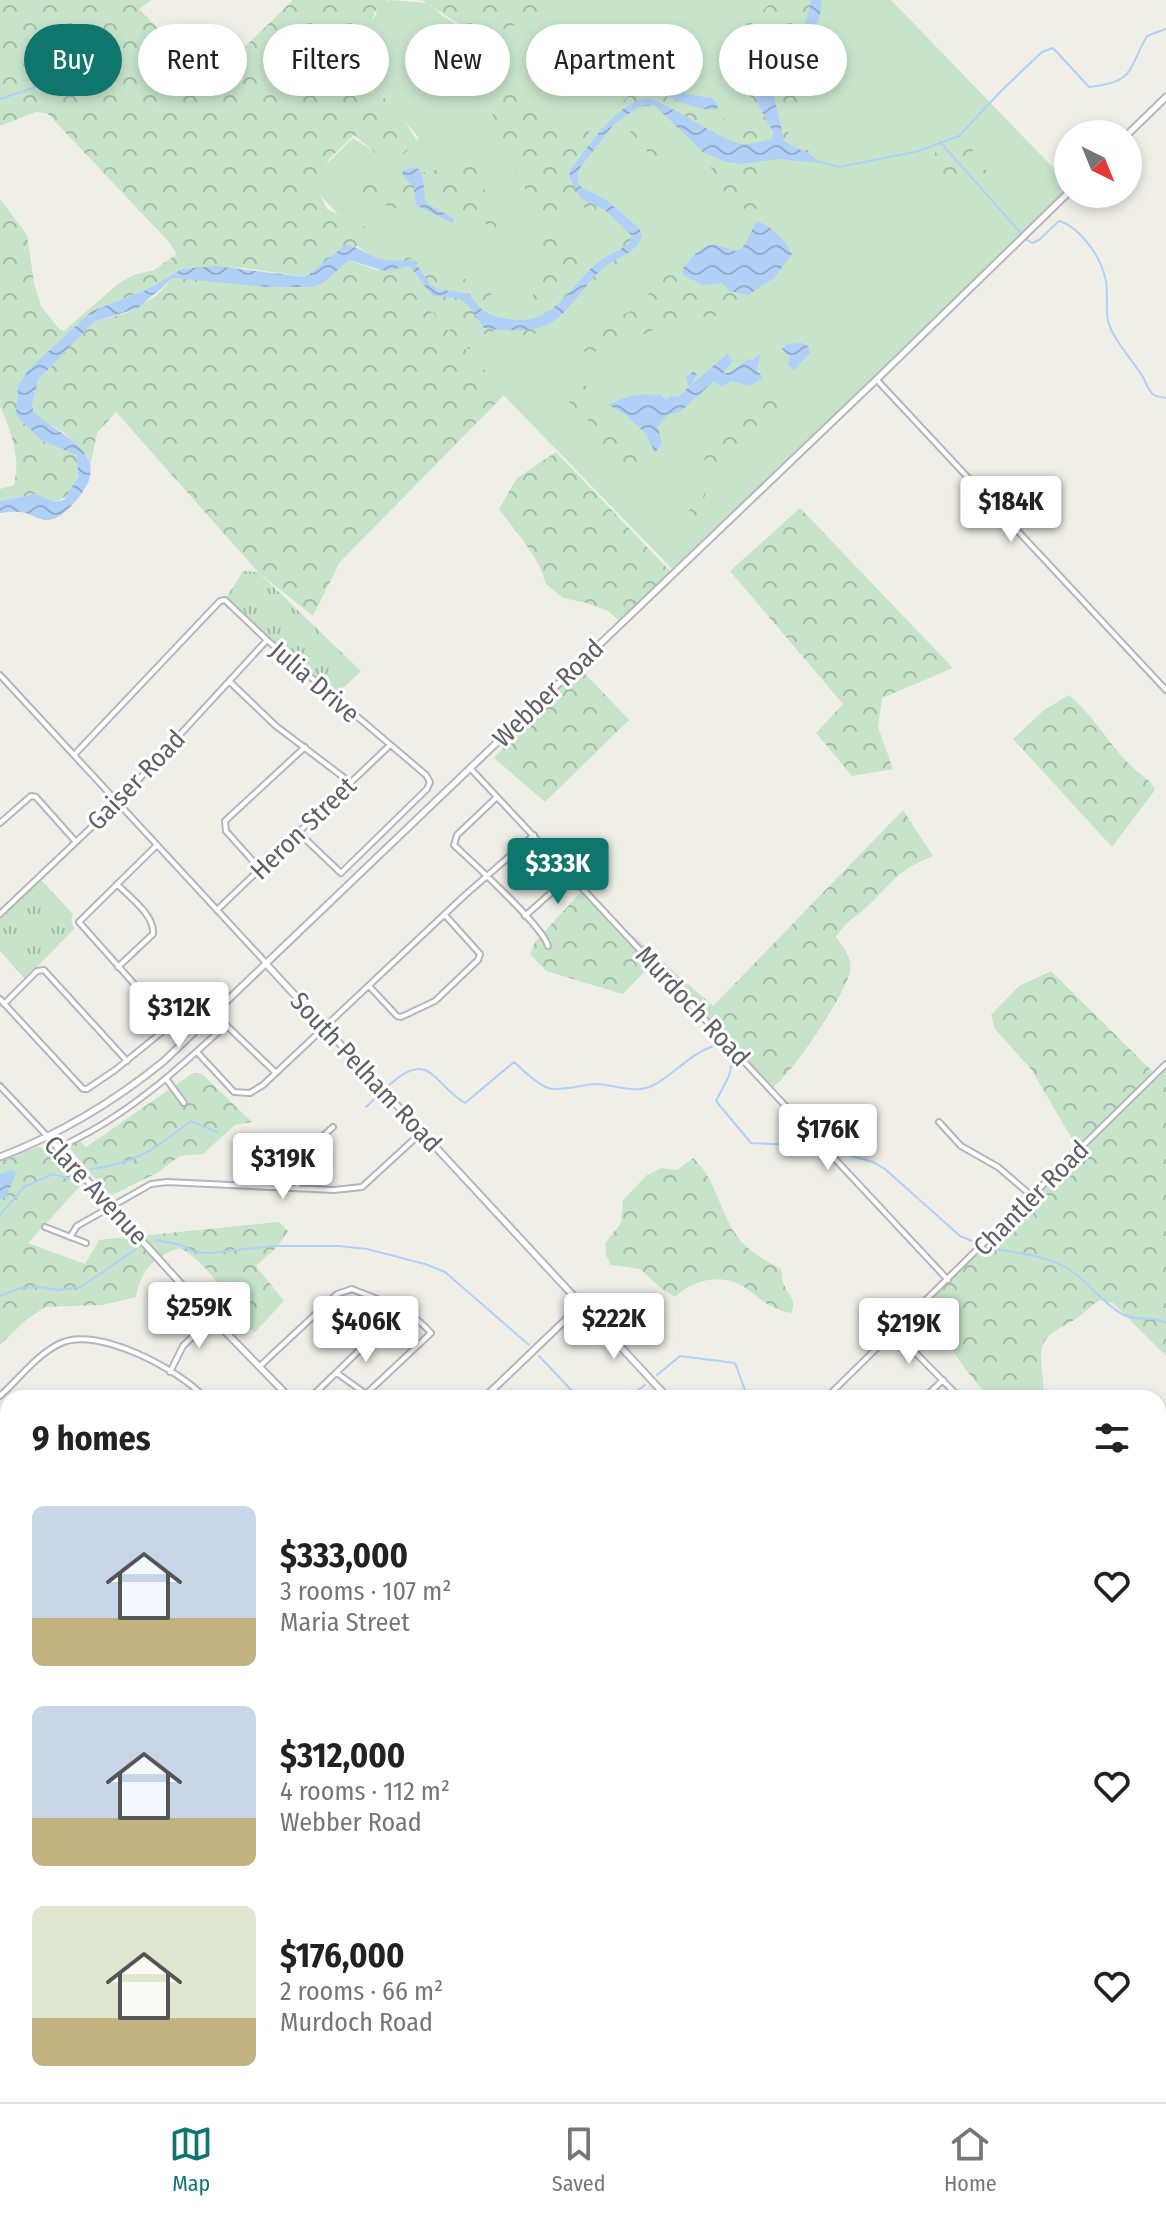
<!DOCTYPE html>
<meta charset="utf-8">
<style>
:root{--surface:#fff;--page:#f6f6f6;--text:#222;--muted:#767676;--line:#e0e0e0;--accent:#0f766e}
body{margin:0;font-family:"Fira Sans Condensed",sans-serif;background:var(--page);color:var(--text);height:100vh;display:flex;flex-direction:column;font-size:30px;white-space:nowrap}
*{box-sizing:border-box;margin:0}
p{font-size:26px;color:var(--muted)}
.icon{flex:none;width:44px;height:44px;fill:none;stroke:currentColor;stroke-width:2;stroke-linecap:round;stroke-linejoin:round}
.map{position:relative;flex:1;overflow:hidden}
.panel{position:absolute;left:0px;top:1390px;width:1166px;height:712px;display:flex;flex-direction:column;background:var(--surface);border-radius:24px 24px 0 0;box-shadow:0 4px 12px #0003}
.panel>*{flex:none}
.banner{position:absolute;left:24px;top:24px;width:1118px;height:72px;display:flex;gap:16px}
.needle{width:52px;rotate:137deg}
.controls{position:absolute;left:1054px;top:120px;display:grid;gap:16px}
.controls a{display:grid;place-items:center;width:88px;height:88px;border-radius:50%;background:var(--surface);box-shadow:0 4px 12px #0003;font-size:40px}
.price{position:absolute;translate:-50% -68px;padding:0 18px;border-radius:8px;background:#fff;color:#222;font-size:26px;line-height:52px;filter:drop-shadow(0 2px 4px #0008)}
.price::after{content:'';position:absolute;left:50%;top:48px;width:24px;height:18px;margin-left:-12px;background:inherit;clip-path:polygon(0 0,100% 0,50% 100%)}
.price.on{background:var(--accent);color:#fff}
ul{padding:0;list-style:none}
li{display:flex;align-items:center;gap:24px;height:200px;padding:0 32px}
li span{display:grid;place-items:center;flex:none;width:224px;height:160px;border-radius:12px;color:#555}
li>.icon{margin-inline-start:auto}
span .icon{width:96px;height:96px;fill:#fffc;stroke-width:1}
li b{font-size:34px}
h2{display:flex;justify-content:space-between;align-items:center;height:96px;padding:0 32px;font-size:34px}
.chip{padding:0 28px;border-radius:36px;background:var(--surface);box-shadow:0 4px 12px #0003;font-size:28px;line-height:72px}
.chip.on{background:var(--accent);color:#fff}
.menu{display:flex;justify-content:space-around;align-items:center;height:112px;border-top:2px solid var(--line);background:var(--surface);font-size:22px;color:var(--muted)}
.menu a{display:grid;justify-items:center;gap:4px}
.menu .on{color:var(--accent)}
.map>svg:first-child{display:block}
</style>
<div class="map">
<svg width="1166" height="2102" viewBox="0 0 1166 2102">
<defs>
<pattern id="forest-crowns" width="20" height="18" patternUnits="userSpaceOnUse" patternTransform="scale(2)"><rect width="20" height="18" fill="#c7e4cb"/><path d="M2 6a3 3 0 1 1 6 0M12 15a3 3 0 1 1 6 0" fill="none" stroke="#a5bca9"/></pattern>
<pattern id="park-tufts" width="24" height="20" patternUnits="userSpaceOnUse" patternTransform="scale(2)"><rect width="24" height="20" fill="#c7e4cb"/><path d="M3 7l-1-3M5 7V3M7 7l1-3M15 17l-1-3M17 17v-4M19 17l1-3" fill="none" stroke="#a5bca9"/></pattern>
<pattern id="water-waves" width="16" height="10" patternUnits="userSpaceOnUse" patternTransform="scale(2)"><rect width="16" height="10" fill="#b1d0f7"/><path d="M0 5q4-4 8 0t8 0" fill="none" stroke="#93accc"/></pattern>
</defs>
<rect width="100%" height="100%" fill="#efefe8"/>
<path fill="#fbf8e2" d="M1158,1749L1166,1757V1791L1158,1799Z
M1158,1931L1166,1940V1990L1158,1998Z
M687,2094H734L735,2095L727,2102H678Z"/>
<path fill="#dfded6" d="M798,2094H886L894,2102H791Z"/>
<path fill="#c7e4cb" d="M391,0L427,3L443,16L482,40L545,0H891L1068,183V190L678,575L388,276L380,239L338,214L315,190V175L353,138L389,161L419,138L349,55L376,15C377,4 381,2 391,0Z"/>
<path fill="url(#forest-crowns)" d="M0,0H152L139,9L202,74H217L293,0H387L375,11L367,38L351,60L402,117L417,141L404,154L389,164L354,135L330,158L319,174L318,191L327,209L375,232L383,244L385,260L372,256L357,246L306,277L243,268L182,269L146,290L92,311L19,386L42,441L77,455C82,474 74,497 55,502L36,494L0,501V489L14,485C21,458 11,431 0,406V199L27,235L34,283L41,306L59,329L64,331L118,284L133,275L154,270L177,254L168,241L47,113L36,112L0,126Z
M422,0H577L489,35L457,23Z
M772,0H823L811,30L799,43L760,42L741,35C745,16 765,14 772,0Z
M418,39C425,45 435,71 438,81L433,91L426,86L423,70L412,52V45Z
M557,40L565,41L576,53L591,59V66L585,80L553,76L533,60L523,57L532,47Z
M751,48L783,52L788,58L789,71L798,70L807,78L805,92L788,131C793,148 815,148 822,164L819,166C789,161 784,163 762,183L764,206L752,210L738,208L714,179L713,171L702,155L656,111L647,109L632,120L641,137L657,145L659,156L657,158L642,148L617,113C625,92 633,94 654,90C675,99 695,115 720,114L726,122H737C755,104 756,72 745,49Z
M514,91L523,92L543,104L562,124L589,131L590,148L572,179L597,206L596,210L573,205L549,222H543L498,138L492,112L499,100Z
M954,139C971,139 970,148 978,161C982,168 989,171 993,177L990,187L970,181L958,192C946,190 937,179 931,169L937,145Z
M464,152L474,159L479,171L491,211L497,221L495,231L485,223L466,220C457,205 447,194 429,197L419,209L410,212L359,198L357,194V189L372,181L394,180L443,168L449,159Z
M544,232L571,248L578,244L593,259L628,238L640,240L639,251L631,263C612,261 611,271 599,279C593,282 593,279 587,284C565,305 550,343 514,334C525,305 556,269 540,238Z
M396,253C413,255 420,268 434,275C442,279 451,275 459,277C495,287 501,299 493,333L484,334L476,332L468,341L471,352L392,270L506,393L340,562L313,616L258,572L116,412L97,433L90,467L87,455L63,432L43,421L34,412L32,406L38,380L94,322L126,313L156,296L173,278L295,287L349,260L376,270L391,268L389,260Z
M673,271L700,286L715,285L736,295L746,296L753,303L743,313C719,316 697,316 674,322C646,330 615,353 585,352L582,347L597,331L620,316L640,307L647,298L651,287Z
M582,384L589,387V401L641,458L638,467L631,471L610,461L602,452L604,436L569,402L572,388Z
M765,385L781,402L778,408L767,413L764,418L766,425L753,443L738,455L734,449L718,464L692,527L687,531L684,528L688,513L707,469L708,464L704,459L711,437L726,416L729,414L735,419L748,412L750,407L747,402L757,389Z
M556,452L672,573L621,622L608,611L587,603L563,598L546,584L539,565L525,543L499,509L517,478Z
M800,508L953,668L882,698L878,727L893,769L852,776L816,733L843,704L730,571Z
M578,666L629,720L545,802L494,758Z
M1069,695C1096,717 1111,750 1138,772C1146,779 1151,780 1155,790L1112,847L1013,739L1044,710Z
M903,810L933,856C896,871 895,880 868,906C855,918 846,921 836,937C844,948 852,957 850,971C846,994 792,1074 773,1087L653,963L623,994L546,971L530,954L535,942L582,891L713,1006Z
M1051,971L1157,1076L1166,1070V1356L1113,1303L1101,1300C1092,1304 1089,1309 1081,1315C1063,1330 1039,1331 1041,1360C1042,1375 1045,1383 1042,1398C1028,1398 1010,1401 996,1398C977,1393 951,1346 939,1330L946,1322L927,1301L1075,1144L1031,1069L995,1029L991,1015L1019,986Z
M193,1073L202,1074L252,1122L235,1125L203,1154L180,1156L157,1173L110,1196L67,1145L78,1139L86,1147Z
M37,1147L51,1149L83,1183L28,1243L85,1264L99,1240L279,1222L288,1231L278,1246L256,1266L284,1301L255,1332C240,1325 233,1305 224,1292C213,1276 196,1255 179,1248C153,1258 141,1270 136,1297L102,1305L45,1307L26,1320L0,1345V1162Z
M693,1158C718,1181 719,1214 740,1240C751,1253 766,1261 781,1269C782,1273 781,1278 783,1282C787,1295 798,1299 791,1313C762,1308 754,1289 734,1282C713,1275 690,1282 675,1297L662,1289L640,1269L611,1265L606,1255L605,1243L621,1223L623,1200L647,1175L661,1168L677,1170Z"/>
<path fill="url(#park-tufts)" d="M243,571L258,572L361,671L333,698L225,600Z
M41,880L73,914L71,920L74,929L25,979L0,951V918Z
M460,2094H558L566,2102H430Z"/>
<path fill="url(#water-waves)" d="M811,0H822C821,19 813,42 791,46C784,47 778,45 771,47C764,78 779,108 783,139C793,150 810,149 819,163L778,159L742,164L725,162L703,152L654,105L639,107L614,124L579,169L577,180L581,187L605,199L639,228L642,235C636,255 617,256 602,269C585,284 566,318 545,326C530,332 499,331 484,328L467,304L458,298L433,296L429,292L410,266L385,271L349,260L323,283L313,287H267L173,278L138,308L94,322L38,380L32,406L34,412C58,436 115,452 79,497C72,506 61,518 49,520C40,521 34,515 25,513C17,511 8,512 0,513V501L36,494L55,502L64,500L78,477L77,455L42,441L16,415L18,386L28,370L92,311L146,290L182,269L215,266L306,277L345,245C358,246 363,252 375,257C387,262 401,260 414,261L431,285L438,289L470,294C479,310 485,314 503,318C554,329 565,290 598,262C608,254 621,251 630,242L631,235L605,210L580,198L569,176L570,170C590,146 615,103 648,98C673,105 727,146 746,144C754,144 763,141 772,139L773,131C753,101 741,65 770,37C802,37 805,31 811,0Z
M667,81L686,94L712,98L718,105L717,109C704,113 672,100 660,92L659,86Z
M413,168L419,169C425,178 423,192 426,203L453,218L454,224L416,205L414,187L402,175L404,170Z
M757,221C771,226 786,240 792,254L774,278L748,295L730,291L722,283L703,285L683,275V268L697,252L708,245H718L736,251L742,249Z
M802,343L808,346L810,353L794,370L788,365L790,357L782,349L787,344Z
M727,354L733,361L722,375L738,367L748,359L753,360L758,355L760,356L757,370L763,378L750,386L732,381L722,387L714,381L680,412L667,415L658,427L662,444L655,453L646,434L626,415L609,405C622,397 642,392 656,396L660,394L666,400L671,396L678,397L689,387L686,377L694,371L697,375L691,385Z
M12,1170L16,1173L6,1198L0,1199V1174Z"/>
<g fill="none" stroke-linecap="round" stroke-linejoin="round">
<path stroke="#b1d0f7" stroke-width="2" d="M0,99L39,86
M940,142L1021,233
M818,161L839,167L919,151L959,136L1001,91L1042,52L1053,48L1089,87C1135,82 1127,71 1147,36L1166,29
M1026,239L1032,243L1039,240L1059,221C1080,227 1100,256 1105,277C1109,291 1105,307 1108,321C1111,336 1132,360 1141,374C1146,380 1147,391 1154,395C1157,397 1163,397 1166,398
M387,1087C430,1047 432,1083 465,1103L514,1062C524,1071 535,1083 548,1088C561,1092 583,1084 597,1084C615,1085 635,1094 652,1086C677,1073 690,1052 720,1044L733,1058L729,1076L716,1101L751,1143L817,1146
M366,1107L379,1095
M840,1153L873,1162L885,1169L960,1236L979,1244
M91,1169C137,1163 155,1149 191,1121L217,1132
M0,1215L24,1187L53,1174L73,1180
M156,1240L181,1245L195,1252L209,1253L274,1246H339L367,1249L425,1264L445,1272L529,1345
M987,1247C1013,1253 1042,1254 1065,1267C1087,1279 1102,1304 1124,1315C1138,1322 1151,1315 1166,1323
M0,1296L21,1288L39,1287L58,1290L81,1287L136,1249
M539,1356L579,1398
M657,1375L680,1356L735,1363L748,1398
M627,1398L645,1385
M1158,1915L1166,1923"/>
<g stroke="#b5b6bb" stroke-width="8">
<path id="minor" d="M876,379L1166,690
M0,675L267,964
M230,682L276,726L351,783
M74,755L220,601L225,600L267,640L426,775L430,782L427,789L341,873L299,833
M470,768L948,1280
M497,797L457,835L454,845C473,863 543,926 548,946
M0,823L31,796L36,797L76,842
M260,869L226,831L225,821L305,747
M117,884C129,897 155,915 153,934L118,967
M217,910L389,746
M0,914L118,802L267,640
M525,916L571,875
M369,986L397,1016L401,1017L435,1001L478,960L480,954L445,915
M0,999L83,1089H87L115,1070L167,1028L168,1022L79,922L157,845
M4,1004L37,971L44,970L127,1061
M197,1052L234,1092L250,1093L263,1085L464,896L534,835
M167,1080L184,1103
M0,1086L47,1136
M939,1122L961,1146L998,1167L1033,1197
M70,1142C129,1114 178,1069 226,1025L275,1072
M297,1187L300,1157L333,1127
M45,1227L86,1243
M70,1237L77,1226L151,1184L167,1182L334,1190L362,1187L422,1132
M895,1332L960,1398
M260,1366L337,1294L352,1289C381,1301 411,1309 431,1333L366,1394L337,1373
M170,1372L183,1346L212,1318
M0,1396C19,1379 37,1354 61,1343C98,1326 180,1370 205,1398
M310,1398L401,1310
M826,1398L1166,1064
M924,1398L943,1380
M0,1479L8,1471
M0,1488L8,1496
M0,1583L8,1576
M1158,1606L1166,1615
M0,1665L8,1658
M1158,1689L1166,1678
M0,1704H8
M1158,1704L1166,1709
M0,1972L8,1981
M0,2052L8,2053
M113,2094L120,2102
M296,2094L304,2102
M421,2094L423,2102
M594,2094L601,2102
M742,2094L748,2102
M1032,2094L1039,2102
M175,2102L184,2094
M625,2102L634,2094
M1088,2102H1092"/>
</g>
<g stroke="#b5b6bb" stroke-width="9">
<path id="tertiary" d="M47,1136L212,1318L290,1398
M484,1398L581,1305
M0,1852L8,1844
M0,1894L8,1903
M185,2094L193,2102
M939,2094L947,2102
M735,2102L743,2094"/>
</g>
<g stroke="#b6b8bd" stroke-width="9">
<path id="secondary" d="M1128,134L1166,97
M267,965L668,1398
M0,1157C60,1134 115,1101 164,1061L877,379L1068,193
M1158,1925L1166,1933"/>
</g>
<use href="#minor" stroke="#fff" stroke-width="4"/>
<use href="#tertiary" stroke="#fff" stroke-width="5"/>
<use href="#secondary" stroke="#fff" stroke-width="5"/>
</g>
<g text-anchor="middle" stroke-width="6" stroke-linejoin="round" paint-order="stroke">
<g font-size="26" fill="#5f6166" stroke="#fff">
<text transform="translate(315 682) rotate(41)" y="9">Julia Drive</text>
<text transform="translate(548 693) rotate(-44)" y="9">Webber Road</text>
<text transform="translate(136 780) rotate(-46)" y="9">Gaiser Road</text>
<text transform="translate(303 828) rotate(-44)" y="9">Heron Street</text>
<text transform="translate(693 1006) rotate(47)" y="9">Murdoch Road</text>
<text transform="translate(366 1072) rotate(47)" y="9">South Pelham Road</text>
<text transform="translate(96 1190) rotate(47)" y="9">Clare Avenue</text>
<text transform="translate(1031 1198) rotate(-45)" y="9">Chantler Road</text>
</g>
</g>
</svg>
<div class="controls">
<a><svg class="needle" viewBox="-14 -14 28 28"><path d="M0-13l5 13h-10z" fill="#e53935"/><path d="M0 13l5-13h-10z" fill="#767676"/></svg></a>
</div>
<b class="price" style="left:1011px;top:544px">$184K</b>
<b class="price on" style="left:558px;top:906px">$333K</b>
<b class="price" style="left:179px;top:1050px">$312K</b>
<b class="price" style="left:828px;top:1172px">$176K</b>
<b class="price" style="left:283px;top:1201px">$319K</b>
<b class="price" style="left:199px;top:1350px">$259K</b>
<b class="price" style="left:614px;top:1361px">$222K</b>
<b class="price" style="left:366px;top:1364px">$406K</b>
<b class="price" style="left:909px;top:1366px">$219K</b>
<div class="banner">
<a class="chip on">Buy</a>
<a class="chip">Rent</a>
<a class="chip">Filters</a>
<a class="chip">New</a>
<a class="chip">Apartment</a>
<a class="chip">House</a>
</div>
<section class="panel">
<h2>9 homes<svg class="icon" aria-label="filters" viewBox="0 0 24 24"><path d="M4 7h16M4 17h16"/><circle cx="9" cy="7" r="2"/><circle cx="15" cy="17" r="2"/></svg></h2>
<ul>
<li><span style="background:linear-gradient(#c9d6e8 70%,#c2b280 0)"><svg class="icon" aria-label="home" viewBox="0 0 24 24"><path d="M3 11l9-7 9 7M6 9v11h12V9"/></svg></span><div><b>$333,000</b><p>3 rooms · 107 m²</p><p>Maria Street</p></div><svg class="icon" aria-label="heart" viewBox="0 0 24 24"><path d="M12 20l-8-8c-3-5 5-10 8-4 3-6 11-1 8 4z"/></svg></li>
<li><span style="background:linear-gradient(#c9d6e8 70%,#c2b280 0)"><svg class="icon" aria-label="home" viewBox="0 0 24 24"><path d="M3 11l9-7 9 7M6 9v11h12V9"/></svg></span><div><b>$312,000</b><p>4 rooms · 112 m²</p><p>Webber Road</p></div><svg class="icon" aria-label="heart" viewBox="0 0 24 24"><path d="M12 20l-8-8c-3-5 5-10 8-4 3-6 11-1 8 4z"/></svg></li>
<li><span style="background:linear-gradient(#dfe7d0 70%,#c2b280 0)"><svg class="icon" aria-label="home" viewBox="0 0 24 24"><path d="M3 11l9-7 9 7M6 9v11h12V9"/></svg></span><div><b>$176,000</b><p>2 rooms · 66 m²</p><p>Murdoch Road</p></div><svg class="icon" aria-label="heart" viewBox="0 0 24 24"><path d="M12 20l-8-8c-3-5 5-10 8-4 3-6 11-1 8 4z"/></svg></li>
</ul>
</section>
</div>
<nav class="menu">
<a class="on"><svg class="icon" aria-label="map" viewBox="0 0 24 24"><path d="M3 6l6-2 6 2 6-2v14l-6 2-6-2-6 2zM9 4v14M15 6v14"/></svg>Map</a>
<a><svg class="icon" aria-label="saved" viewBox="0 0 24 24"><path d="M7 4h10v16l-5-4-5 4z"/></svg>Saved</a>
<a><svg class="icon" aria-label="home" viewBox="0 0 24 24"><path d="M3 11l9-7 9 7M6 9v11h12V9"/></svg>Home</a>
</nav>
